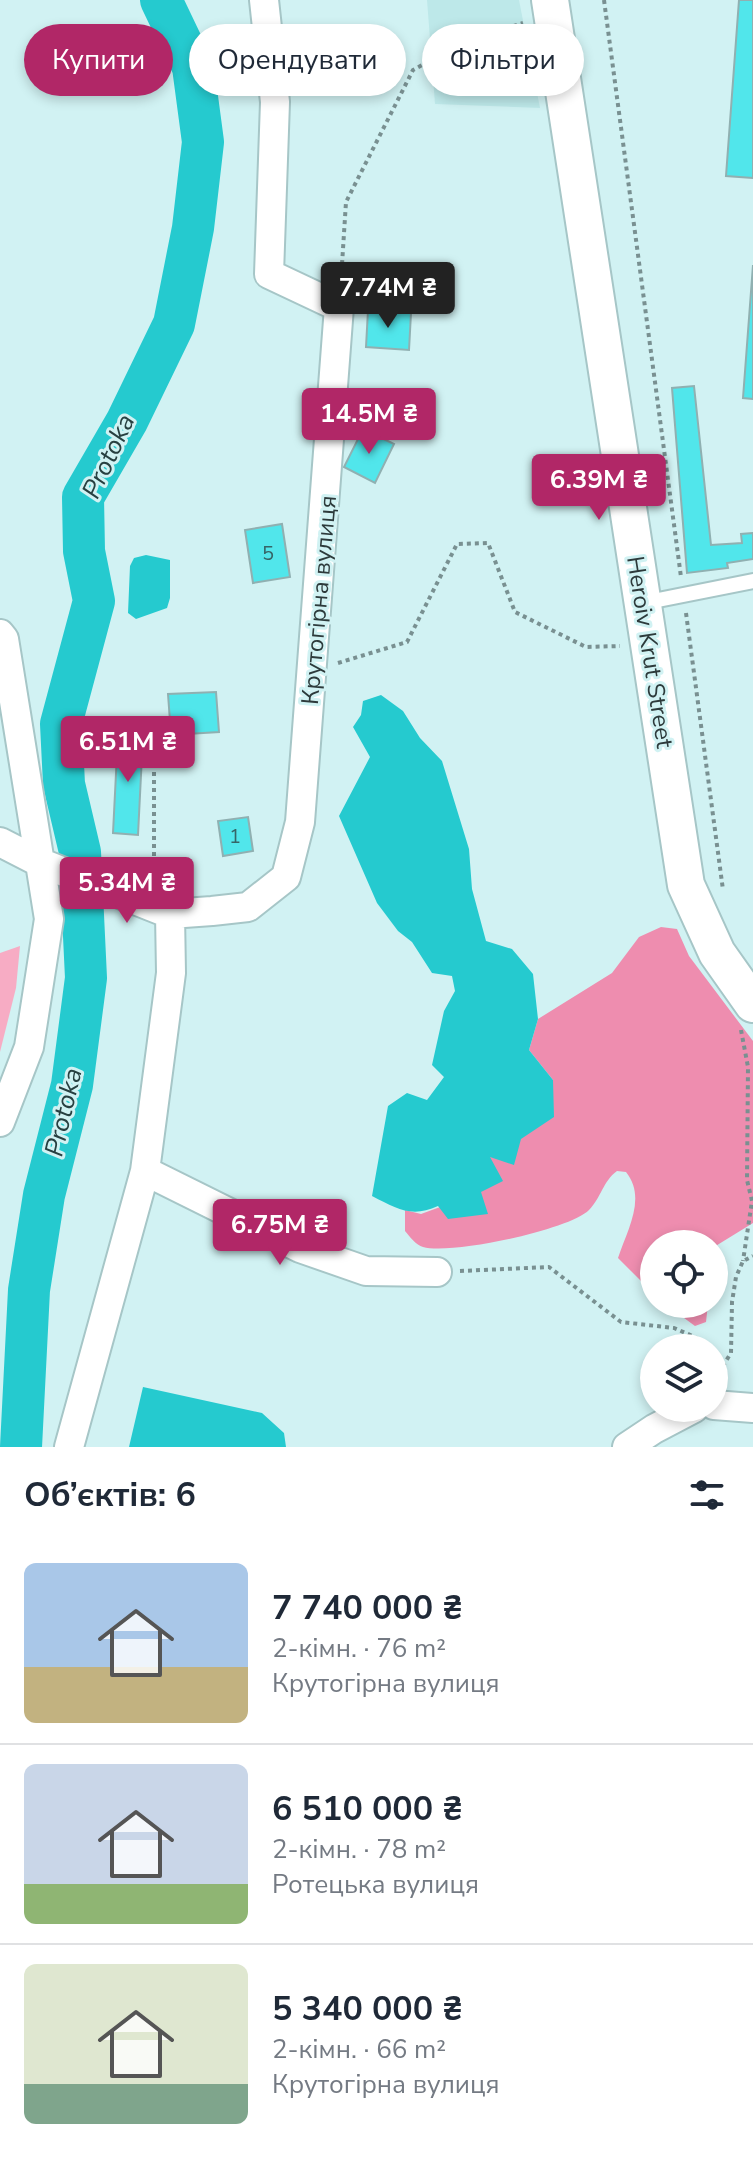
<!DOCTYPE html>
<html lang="uk">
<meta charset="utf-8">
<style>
:root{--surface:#fff;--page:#f2f2f3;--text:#1f2937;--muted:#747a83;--line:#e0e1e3;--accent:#b12767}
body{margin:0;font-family:"Nunito Sans",sans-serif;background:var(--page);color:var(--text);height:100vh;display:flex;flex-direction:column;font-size:30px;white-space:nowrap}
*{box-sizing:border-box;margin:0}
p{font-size:26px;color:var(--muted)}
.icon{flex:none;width:44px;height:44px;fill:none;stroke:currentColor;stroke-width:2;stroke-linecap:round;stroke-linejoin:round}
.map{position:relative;height:1447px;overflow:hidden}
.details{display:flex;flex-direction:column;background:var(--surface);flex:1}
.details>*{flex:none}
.top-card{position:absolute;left:24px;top:24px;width:706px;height:72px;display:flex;gap:16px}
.controls{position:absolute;left:640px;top:1230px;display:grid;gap:16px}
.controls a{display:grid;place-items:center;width:88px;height:88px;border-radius:50%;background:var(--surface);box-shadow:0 4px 12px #0003;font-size:40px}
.price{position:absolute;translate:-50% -68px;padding:0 18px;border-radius:8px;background:var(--accent);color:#fff;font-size:26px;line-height:52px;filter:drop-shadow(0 2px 4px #0008)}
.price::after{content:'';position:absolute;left:50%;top:48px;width:24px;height:18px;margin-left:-12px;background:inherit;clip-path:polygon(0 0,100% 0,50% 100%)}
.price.active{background:#222;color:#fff}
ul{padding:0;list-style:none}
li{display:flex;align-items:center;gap:24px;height:200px;padding:0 24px}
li+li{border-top:2px solid var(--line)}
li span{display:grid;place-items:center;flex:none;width:224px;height:160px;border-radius:12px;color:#555}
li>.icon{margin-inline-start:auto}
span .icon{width:96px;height:96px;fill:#fffc;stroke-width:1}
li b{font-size:34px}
h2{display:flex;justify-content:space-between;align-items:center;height:96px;padding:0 24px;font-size:34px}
.chip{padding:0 28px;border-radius:36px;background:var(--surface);box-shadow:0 4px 12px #0003;font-size:28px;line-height:72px}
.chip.active{background:var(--accent);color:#fff}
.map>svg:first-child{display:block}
</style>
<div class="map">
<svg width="753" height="1447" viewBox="0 0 753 1447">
<rect width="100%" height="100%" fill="#d1f2f3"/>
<path fill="#bde8e9" d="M427,0H519L540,108L435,104Z"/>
<path fill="#f7acc4" d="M20,946L16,988L0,1052V953Z"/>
<path fill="#ee8daf" d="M661,927L677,929L689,956L753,1041V1223L714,1247V1244H654V1294L618,1258C627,1230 647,1198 626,1172L617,1171C603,1181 601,1198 589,1210C569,1230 451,1255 423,1247C416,1245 410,1237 405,1231V1210L421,1214L481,1192L489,1156L520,1139L553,1080L529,1050L538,1019L612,973L639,937Z
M665,1304H708L706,1322L695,1326Z"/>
<path fill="#25cacf" d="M146,555L170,560V598L167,608L136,619L128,613L130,566L134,558Z
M381,695L403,711L420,738L442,761L469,849L472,889L486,941L512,949L533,974L538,1019L529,1050L553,1080L554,1117L521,1139L514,1165L490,1157L503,1181L481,1192L488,1214L448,1219L438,1206C412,1218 397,1209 372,1196L388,1106L407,1093L427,1100L444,1077L432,1065L444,1011L455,991L452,976L432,973L412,942L398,931L377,903L339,816L370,757L353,727L361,715L363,701Z
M143,1387L262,1413L284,1433L286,1447H129Z"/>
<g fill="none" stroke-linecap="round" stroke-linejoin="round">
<path stroke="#25cacf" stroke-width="42" d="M21,1447L29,1290L44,1195L72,1085L86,978L80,852L64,784L61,724L94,601L84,551L83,497L127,421L174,324L193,228L203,142L193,67L161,0"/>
</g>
<path fill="#51e6eb" stroke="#90b0b1" stroke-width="2" d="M739,0H753V178L726,176Z
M753,265V399L743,398Z
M368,310L411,313L409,350L366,347Z
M694,386L711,545L742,543L741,534L753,533V559L727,563L728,568L687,573L672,388Z
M363,429L394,444L375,483L344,467Z
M282,524L290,577L253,583L245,530Z
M216,692L219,732L171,735L168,694Z
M118,734L143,735L138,835L113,833Z
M248,817L253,851L223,856L218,821Z"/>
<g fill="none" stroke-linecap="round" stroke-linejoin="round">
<g stroke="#a6c6c7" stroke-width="18">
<path id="service" d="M643,603L753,581"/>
</g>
<g stroke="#a6c6c7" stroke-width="32">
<path id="minor" d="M0,634L4,639L49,919L29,1047L0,1122
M0,842L39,862L170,914L212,911L248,907L286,877L300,822L339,307L269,274L275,102L264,0
M145,1171L300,1248L366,1271L437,1272
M714,1405L753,1408
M69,1447L145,1171L171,973L170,914
M627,1447L654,1429L694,1408"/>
</g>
<g stroke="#a6c6c7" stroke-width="40">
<path id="tertiary" d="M550,0L686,885L717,953L753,1004"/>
</g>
<path stroke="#799091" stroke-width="4" stroke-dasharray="4 4" stroke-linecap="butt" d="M604,0L681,577
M341,280L346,202L413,70L467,41L523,23
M686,613L723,890
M338,663L407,642L457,544L488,543L515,612L586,647L620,646
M154,880V768
M741,1030L748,1067L747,1180L752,1201L743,1261
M460,1271L549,1267L621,1322L674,1328L695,1337L705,1348
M714,1380L731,1353L732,1302L736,1277L743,1261L753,1256"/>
<use href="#service" stroke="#fff" stroke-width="14"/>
<use href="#minor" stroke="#fff" stroke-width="28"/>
<use href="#tertiary" stroke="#fff" stroke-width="36"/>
</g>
<g text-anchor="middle" stroke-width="6" stroke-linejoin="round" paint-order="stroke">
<g font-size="20" fill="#366567">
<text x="268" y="560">5</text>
<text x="235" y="843">1</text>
</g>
<g font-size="24" fill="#2d3a3b" stroke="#d1f2f3">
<text transform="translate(319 600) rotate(-85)" y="8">Крутогірна вулиця</text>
<text transform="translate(650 652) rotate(81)" y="8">Heroiv Krut Street</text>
</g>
<g font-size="26" font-style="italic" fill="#274041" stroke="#d1f2f3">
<text transform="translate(108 456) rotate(-65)" y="9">Protoka</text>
<text transform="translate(63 1112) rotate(-77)" y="9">Protoka</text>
</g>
</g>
</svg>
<div class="controls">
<a><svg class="icon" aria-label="locate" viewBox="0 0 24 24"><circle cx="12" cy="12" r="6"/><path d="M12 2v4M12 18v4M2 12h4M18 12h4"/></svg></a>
<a><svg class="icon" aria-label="layers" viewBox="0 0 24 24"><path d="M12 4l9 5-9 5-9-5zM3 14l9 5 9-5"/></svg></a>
</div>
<b class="price active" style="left:388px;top:330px">7.74M ₴</b>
<b class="price" style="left:369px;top:456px">14.5M ₴</b>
<b class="price" style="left:599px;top:522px">6.39M ₴</b>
<b class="price" style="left:128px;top:784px">6.51M ₴</b>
<b class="price" style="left:127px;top:925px">5.34M ₴</b>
<b class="price" style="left:280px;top:1267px">6.75M ₴</b>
<div class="top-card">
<a class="chip active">Купити</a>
<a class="chip">Орендувати</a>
<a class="chip">Фільтри</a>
</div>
</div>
<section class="details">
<h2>Об’єктів: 6<svg class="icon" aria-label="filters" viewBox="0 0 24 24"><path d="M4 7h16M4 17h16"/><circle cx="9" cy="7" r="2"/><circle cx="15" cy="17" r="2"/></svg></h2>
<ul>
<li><span style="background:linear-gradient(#a9c7e8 65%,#c2b280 0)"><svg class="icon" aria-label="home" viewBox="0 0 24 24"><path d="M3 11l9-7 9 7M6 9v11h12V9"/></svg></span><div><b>7 740 000 ₴</b><p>2-кімн. · 76 m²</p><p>Крутогірна вулиця</p></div></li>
<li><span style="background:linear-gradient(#c9d6e8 75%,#8fb573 0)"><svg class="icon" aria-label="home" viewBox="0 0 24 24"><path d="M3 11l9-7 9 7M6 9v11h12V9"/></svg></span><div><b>6 510 000 ₴</b><p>2-кімн. · 78 m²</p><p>Ротецька вулиця</p></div></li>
<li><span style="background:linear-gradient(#dfe7d0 75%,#7fa58c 0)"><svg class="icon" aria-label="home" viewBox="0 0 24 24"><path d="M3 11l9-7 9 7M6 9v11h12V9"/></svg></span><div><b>5 340 000 ₴</b><p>2-кімн. · 66 m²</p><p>Крутогірна вулиця</p></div></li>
</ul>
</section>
